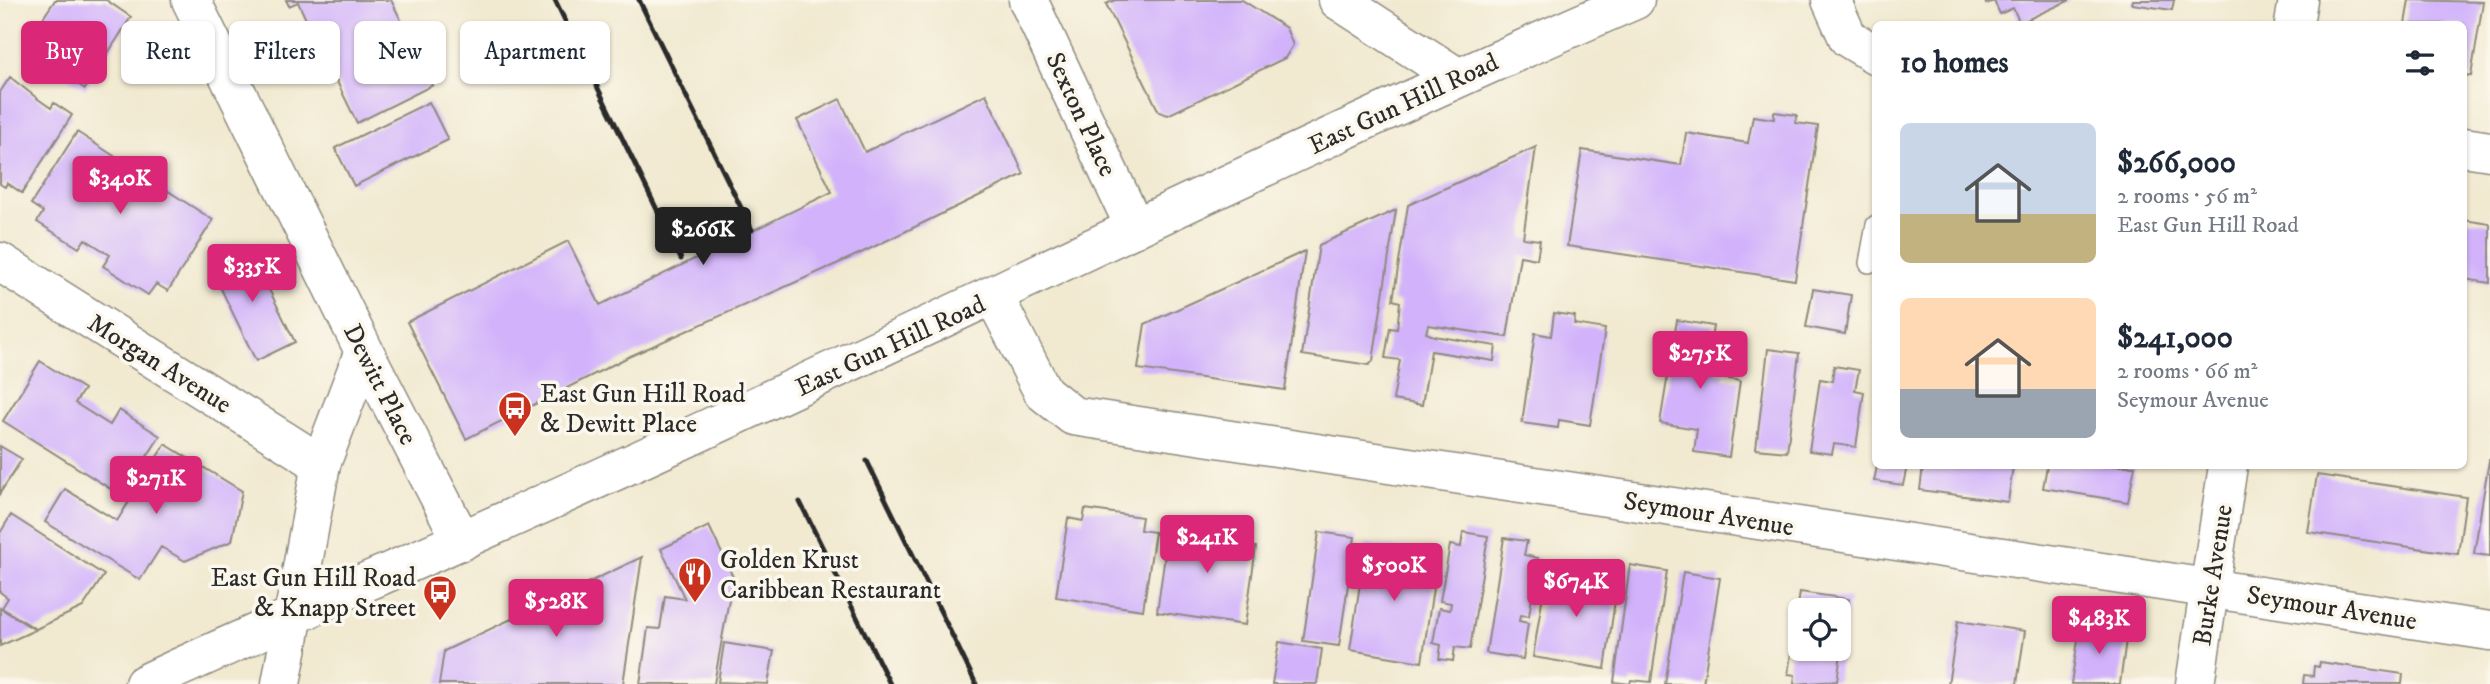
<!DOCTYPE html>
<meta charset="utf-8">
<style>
:root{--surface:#fff;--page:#f2f2f3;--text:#1f2937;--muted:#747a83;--accent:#db2777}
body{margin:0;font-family:"IM FELL DW Pica",serif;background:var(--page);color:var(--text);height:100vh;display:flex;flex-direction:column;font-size:26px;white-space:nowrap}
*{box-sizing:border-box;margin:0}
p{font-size:23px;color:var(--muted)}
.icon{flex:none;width:38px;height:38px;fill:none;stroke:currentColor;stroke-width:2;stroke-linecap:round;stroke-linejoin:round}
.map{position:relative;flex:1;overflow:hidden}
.side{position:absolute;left:1872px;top:21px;width:595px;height:448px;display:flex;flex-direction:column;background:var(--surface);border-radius:10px;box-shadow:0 2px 5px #0004}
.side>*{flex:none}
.guide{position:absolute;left:21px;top:21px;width:665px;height:63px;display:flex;gap:14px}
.buttons{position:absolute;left:1788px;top:598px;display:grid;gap:14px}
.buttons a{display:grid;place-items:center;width:63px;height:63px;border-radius:10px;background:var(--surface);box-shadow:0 2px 5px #0004;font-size:35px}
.price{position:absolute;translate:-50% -60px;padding:0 16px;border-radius:7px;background:var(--accent);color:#fff;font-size:23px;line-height:46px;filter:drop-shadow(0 2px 4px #0008)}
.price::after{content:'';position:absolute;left:50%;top:42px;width:21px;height:16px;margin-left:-10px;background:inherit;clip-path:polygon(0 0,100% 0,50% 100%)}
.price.selected{background:#222;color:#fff}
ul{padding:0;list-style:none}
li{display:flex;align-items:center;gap:21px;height:175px;padding:0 28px}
li span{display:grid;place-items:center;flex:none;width:196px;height:140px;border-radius:10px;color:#555}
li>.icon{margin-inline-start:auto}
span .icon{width:84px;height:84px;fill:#fffc;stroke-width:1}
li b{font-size:30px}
h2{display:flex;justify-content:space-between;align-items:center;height:84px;padding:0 28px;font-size:30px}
.tag{padding:0 24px;border-radius:10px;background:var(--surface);box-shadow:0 2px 5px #0004;font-size:24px;line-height:63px}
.tag.selected{background:var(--accent);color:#fff}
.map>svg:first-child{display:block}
</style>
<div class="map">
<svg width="2490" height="684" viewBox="0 0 2490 684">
<rect width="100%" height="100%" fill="#fbf7ec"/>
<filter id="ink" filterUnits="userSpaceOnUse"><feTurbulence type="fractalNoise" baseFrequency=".0143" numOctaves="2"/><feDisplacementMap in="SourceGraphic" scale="14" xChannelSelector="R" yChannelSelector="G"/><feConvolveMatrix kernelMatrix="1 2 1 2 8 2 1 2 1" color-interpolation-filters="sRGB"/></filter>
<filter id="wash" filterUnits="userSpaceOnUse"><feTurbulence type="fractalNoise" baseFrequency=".00686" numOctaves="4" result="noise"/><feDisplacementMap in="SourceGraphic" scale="28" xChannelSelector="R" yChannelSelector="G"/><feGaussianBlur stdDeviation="1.57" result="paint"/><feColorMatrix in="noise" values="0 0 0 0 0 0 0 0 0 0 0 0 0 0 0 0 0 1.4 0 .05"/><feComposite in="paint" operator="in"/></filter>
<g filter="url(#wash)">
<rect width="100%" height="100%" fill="#f1e9d0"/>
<g id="blocks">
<path fill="#d2b3fb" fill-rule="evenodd" d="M55,0H106L131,17L85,89L55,69L68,49L37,27Z
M286,0H391L433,85L357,123L326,59L335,55L326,36L305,47L298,31L309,26L298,2L289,6Z
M1115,0H1242L1286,28L1293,45L1285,58L1168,115L1159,112L1106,4Z
M1985,0H2070L2020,23L2013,8L2000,14L1994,1L1986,4Z
M2133,0H2174L2172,10L2132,4Z
M2409,0L2483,2L2471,76L2464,75V24H2405Z
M10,77L38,99L51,108L54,103L72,115L22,193L7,183L5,187L0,184V92Z
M986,94L1024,174L861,253L626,358L466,439L407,322L568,241L600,305L832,192L797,120L840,99L865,152Z
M429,102L448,140L354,186L335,148Z
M1774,112L1797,115L1796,123L1818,126L1795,280L1567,246L1582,150L1681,165L1686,133L1748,143L1753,116L1774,119Z
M77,132L213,220L168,291L156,284L148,295L103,266L110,255L85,239L79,248L37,222L43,212L31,204Z
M1536,147L1523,238L1540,240L1537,259L1520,256L1507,337L1428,325L1426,333L1434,336L1496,346L1494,361L1431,351L1422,405L1393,400L1400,360L1385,358L1390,328L1397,329L1400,302L1393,300L1408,205Z
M1396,210L1373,361L1369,365L1302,355L1319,245Z
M2464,220L2490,224V283L2464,279Z
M248,247L295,342L256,361L210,266Z
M1305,251L1285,390L1138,369L1145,324Z
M1813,289L1851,295L1845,334L1806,327Z
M1554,313L1575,316L1574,324L1605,329L1590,425L1559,420L1558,428L1522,423L1535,333L1551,336Z
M1677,320L1713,326L1708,360L1719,361L1717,373H1724L1723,378L1740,381L1729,457L1694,452L1697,429L1660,423Z
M1768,349L1799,353L1787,452L1756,449Z
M40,361L84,389L75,403L110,425L119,410L160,436L122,496L3,421Z
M1834,366L1859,370L1855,390L1864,392L1856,447L1834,444L1832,454L1809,451L1820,379L1832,381Z
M165,444L242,491L232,541L185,561L161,547L140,580L45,522L65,489L117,521Z
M0,446L22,459L0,493Z
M2489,460H2490V556L2474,554Z
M1877,466H1907L1903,485L1874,481Z
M1923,466H2013L2008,502L1920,490Z
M2047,466H2135L2128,502L2043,488Z
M2317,475L2466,497L2458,554L2308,532Z
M1085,509L1142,517L1140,530L1155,532L1143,610L1056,597L1068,518L1083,521Z
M11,515L104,575L83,607L36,629L2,608L8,598L0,592V533Z
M1186,524L1243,532L1241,545L1256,547L1245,625L1157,612L1168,534L1184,536Z
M709,526L733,577L714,684H640L648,628L660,629L665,596L685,599L661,549Z
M1319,532L1355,537L1339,646L1303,641Z
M1463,532L1488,536L1470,649L1455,647L1453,661L1439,659L1441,645L1433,643L1439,608L1450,610L1451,603L1440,601L1450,545L1461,547Z
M1504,538L1527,541L1524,555L1538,558L1529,616L1520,615L1519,621L1528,623L1523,659L1486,653Z
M1366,544L1438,555L1422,662L1350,650Z
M642,557L623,684H439L444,651Z
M1630,565L1667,571L1651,682L1631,680L1630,684L1614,682Z
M1547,569L1618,580L1605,669L1533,657Z
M1683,572L1720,578L1703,684H1665Z
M1800,592L1849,599L1837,681L1794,684L1795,675L1788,674ZM1801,611H1839V649H1801Z
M0,608L35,630L0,646Z
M1958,621L2025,631L2017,684H1948Z
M2086,626L2127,632L2120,684H2071L2080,627Z
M1279,642L1322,649L1317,684H1272Z
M724,643L774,651L768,684L718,682Z
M2320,662L2403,674L2402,684H2303L2304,675L2313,676L2314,666L2319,667Z"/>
</g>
</g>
<g filter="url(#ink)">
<use href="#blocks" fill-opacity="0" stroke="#8e8a7e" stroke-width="2"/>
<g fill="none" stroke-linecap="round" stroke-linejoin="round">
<g stroke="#8e8a7e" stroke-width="22">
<path id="service" d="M1869,263L1876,225"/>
</g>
<g stroke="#8e8a7e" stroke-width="41">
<path id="minor" d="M191,0L364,351L462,541
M1028,0L1135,228
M1338,0L1457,77
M1831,0L1848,38L1876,55
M2464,147L2490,151
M0,262L321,464
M994,296L1043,392L1073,416L2490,631
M281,684L321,464L364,351"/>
</g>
<g stroke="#8e8a7e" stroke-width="41">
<path id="secondary" d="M2294,24L2298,0
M2195,684L2228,466"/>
</g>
<g stroke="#8e8a7e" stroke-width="41">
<path id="primary" d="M144,684C208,653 274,627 338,594C775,407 1198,189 1635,0"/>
</g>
<use href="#service" stroke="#fff" stroke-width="19"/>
<use href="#minor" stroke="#fff" stroke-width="38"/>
<use href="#secondary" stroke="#fff" stroke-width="38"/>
<use href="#primary" stroke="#fff" stroke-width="38"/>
<path stroke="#2b2b2b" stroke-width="5" d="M555,0L681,259
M639,0L752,230
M867,461L976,684
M800,502L890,684"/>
</g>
</g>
<defs>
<g id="bus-pin" transform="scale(1.75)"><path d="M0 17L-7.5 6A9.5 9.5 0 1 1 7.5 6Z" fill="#c8321e" stroke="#fbf7ec"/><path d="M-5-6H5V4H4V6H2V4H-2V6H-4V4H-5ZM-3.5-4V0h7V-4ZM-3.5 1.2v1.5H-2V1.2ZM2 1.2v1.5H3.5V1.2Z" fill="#fff"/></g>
<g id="restaurant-pin" transform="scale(1.75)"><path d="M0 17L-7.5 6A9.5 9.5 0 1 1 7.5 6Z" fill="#c8321e" stroke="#fbf7ec"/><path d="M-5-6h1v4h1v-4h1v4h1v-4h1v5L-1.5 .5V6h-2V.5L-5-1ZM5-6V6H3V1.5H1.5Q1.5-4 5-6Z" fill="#fff"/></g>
</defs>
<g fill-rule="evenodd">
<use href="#bus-pin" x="515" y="408"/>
<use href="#restaurant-pin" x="695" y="574"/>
<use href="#bus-pin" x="440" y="592"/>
</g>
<g text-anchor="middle" stroke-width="7" stroke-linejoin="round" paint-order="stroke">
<g font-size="26" fill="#2b2b2b" stroke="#fbf7ec">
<text transform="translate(1403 103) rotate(-25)" y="9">East Gun Hill Road</text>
<text transform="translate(1082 114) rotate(65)" y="9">Sexton Place</text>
<text transform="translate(890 345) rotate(-25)" y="9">East Gun Hill Road</text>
<text transform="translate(160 363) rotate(32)" y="9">Morgan Avenue</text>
<text transform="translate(381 384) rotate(63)" y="9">Dewitt Place</text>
<text transform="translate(1709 513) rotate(9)" y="9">Seymour Avenue</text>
<text transform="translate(2212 575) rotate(-81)" y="9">Burke Avenue</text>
<text transform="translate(2332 607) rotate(9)" y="9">Seymour Avenue</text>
</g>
<g font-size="26" fill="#2b2b2b" stroke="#fbf7ec" text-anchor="start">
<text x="540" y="402">East Gun Hill Road<tspan x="540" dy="30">&amp; Dewitt Place</tspan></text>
<text x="720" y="568">Golden Krust<tspan x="720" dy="30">Caribbean Restaurant</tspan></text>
<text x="416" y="586" text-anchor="end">East Gun Hill Road<tspan x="416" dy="30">&amp; Knapp Street</tspan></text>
</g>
</g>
</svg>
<div class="buttons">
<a><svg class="icon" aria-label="locate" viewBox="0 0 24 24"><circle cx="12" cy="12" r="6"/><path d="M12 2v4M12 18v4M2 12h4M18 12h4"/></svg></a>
</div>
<b class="price" style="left:120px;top:216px">$340K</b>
<b class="price selected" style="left:703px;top:267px">$266K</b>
<b class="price" style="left:252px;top:304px">$335K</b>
<b class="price" style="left:1700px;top:391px">$275K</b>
<b class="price" style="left:156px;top:516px">$271K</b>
<b class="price" style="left:1207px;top:575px">$241K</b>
<b class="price" style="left:1394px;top:603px">$500K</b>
<b class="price" style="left:1576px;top:619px">$674K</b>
<b class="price" style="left:556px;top:639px">$528K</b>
<b class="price" style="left:2099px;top:656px">$483K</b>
<div class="guide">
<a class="tag selected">Buy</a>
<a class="tag">Rent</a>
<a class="tag">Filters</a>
<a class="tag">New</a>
<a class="tag">Apartment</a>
</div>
<section class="side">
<h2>10 homes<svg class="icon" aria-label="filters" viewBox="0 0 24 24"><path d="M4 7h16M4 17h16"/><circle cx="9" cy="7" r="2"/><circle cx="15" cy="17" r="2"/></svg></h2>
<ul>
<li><span style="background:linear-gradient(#c9d6e8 65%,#c2b280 0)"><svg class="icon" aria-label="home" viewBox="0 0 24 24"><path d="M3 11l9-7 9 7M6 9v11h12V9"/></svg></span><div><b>$266,000</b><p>2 rooms · 56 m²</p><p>East Gun Hill Road</p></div></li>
<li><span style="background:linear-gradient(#ffd9b3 65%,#9aa5b1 0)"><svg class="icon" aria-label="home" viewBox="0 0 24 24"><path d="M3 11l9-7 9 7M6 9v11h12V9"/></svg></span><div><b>$241,000</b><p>2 rooms · 66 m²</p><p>Seymour Avenue</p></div></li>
</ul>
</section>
</div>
